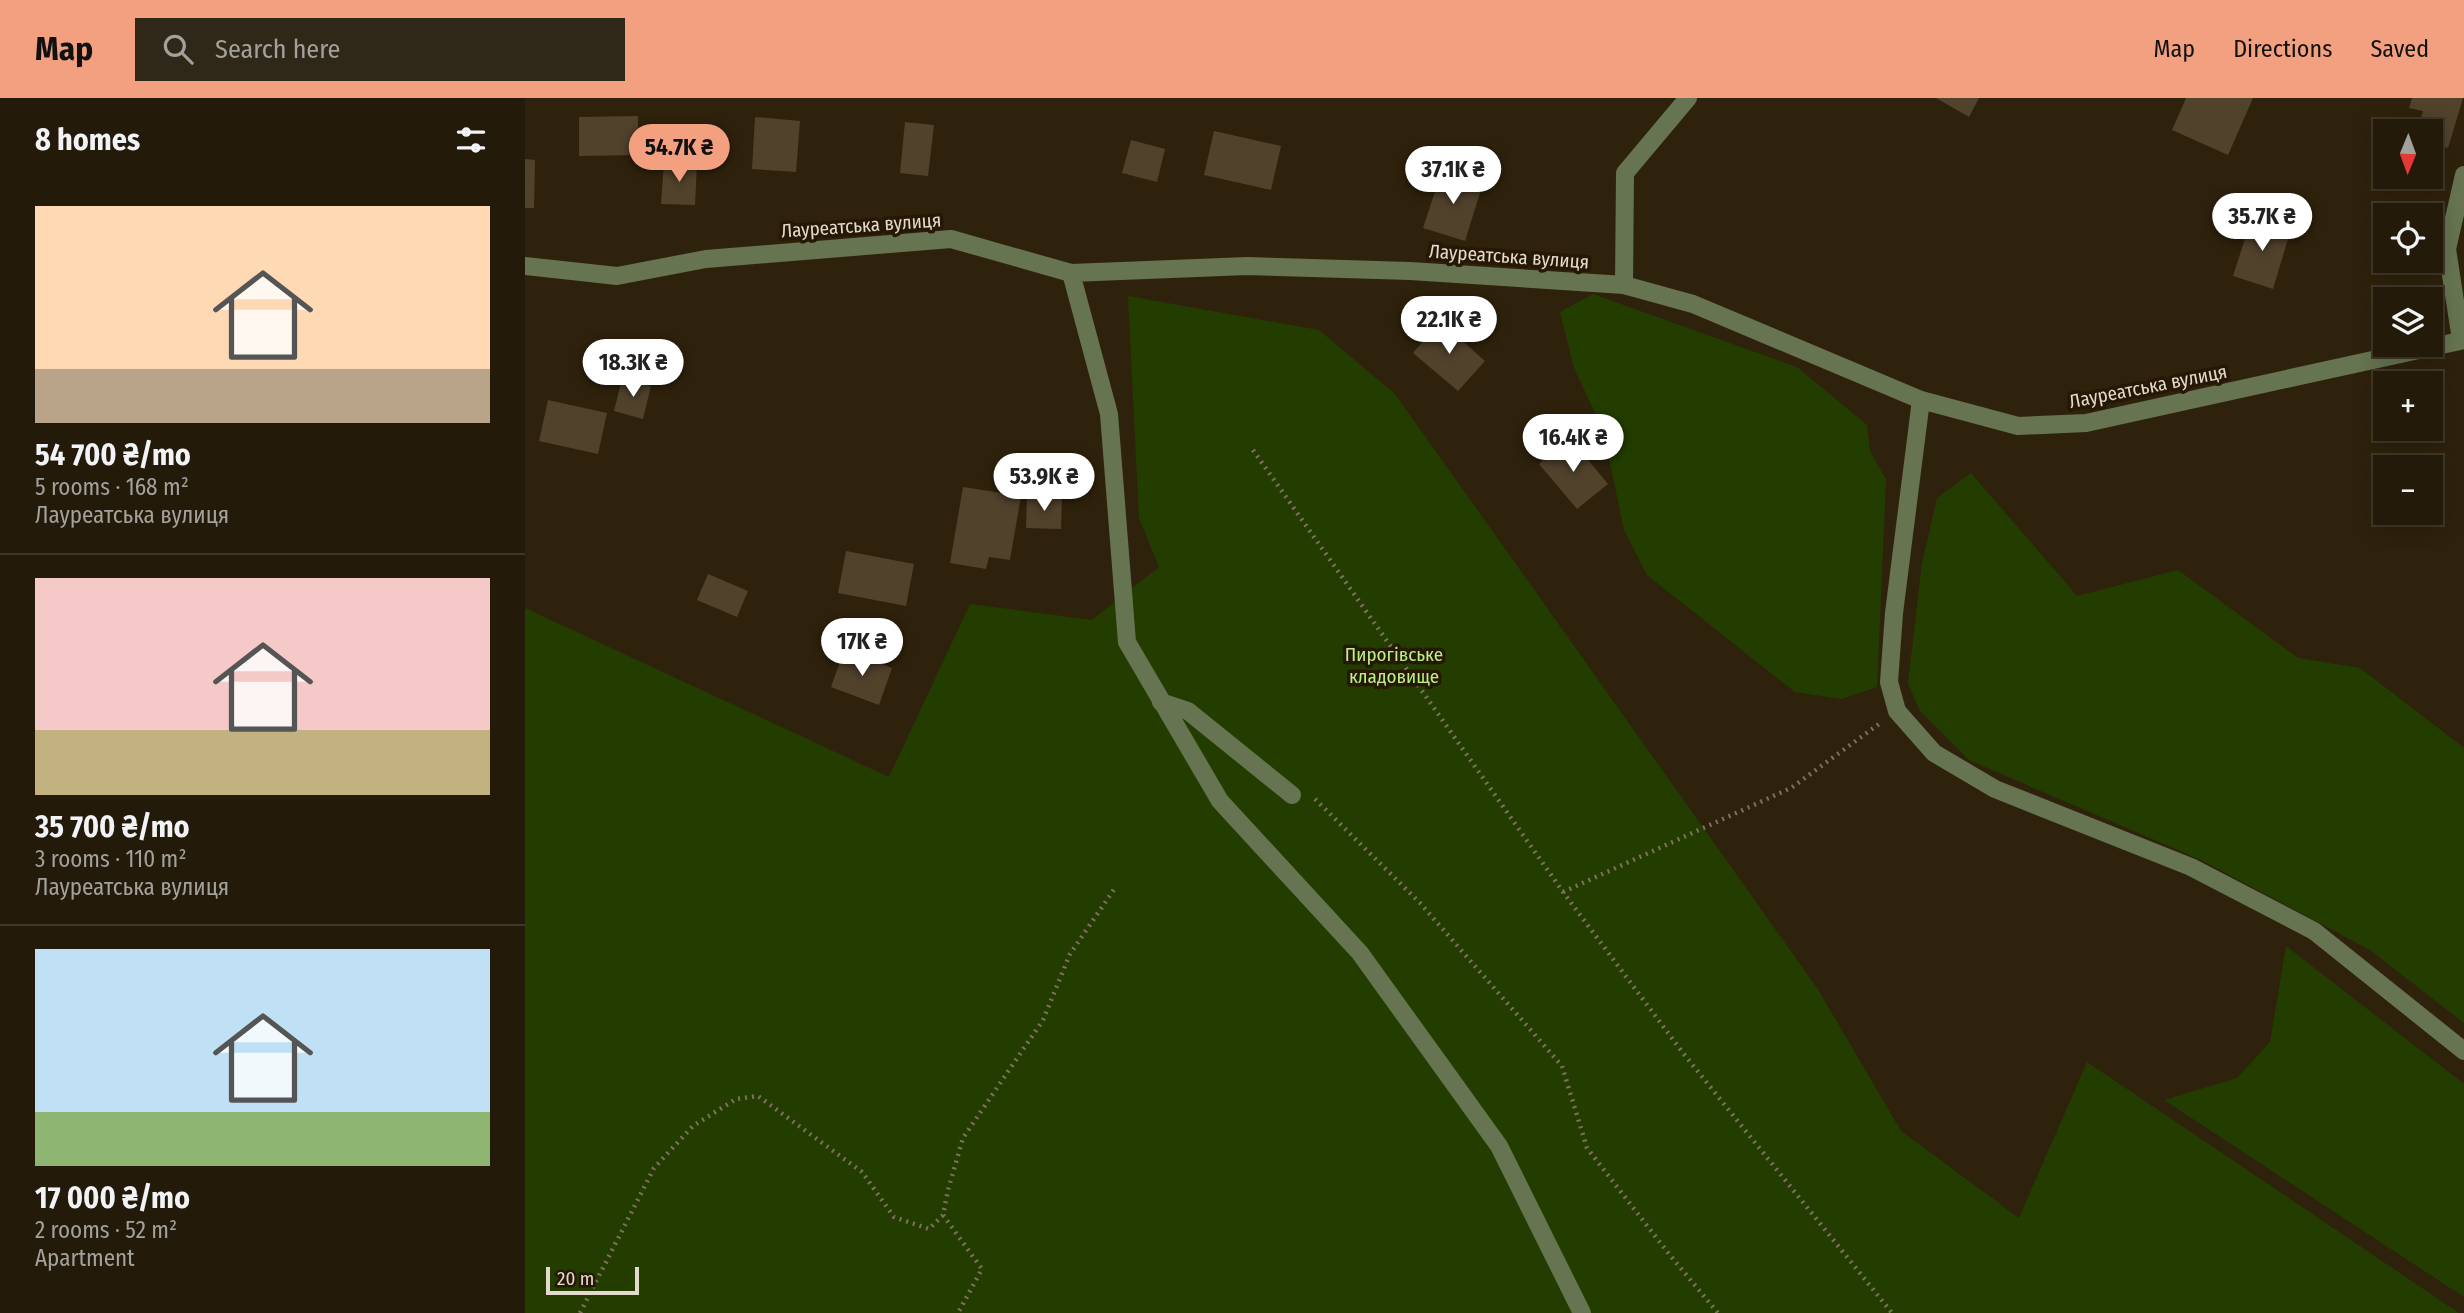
<!DOCTYPE html>
<meta charset="utf-8">
<style>
:root{--surface:#231a09;--page:#2f2717;--text:#f1f3f6;--muted:#a3a19c;--line:#40382a;--accent:#f3a081}
body{margin:0;font-family:"Fira Sans Condensed",sans-serif;background:var(--page);color:var(--text);height:100vh;display:flex;flex-direction:column;font-size:26px;white-space:nowrap}
*{box-sizing:border-box;margin:0}
p{font-size:23px;color:var(--muted)}
.icon{flex:none;width:38px;height:38px;fill:none;stroke:currentColor;stroke-width:2;stroke-linecap:round;stroke-linejoin:round}
.map{position:relative;flex:1;overflow:hidden}
.side{display:flex;flex-direction:column;background:var(--surface);width:525px}
.side>*{flex:none}
.needle{width:46px;rotate:181deg}
.tools{position:absolute;left:1848px;top:21px;display:grid;gap:14px}
.tools a{display:grid;place-items:center;width:70px;height:70px;border-radius:0px;background:var(--surface);box-shadow:0 4px 18px #0003,0 0 0 2px var(--line);font-size:35px}
.scale{position:absolute;left:21px;bottom:18px;width:93px;box-sizing:border-box;padding-left:7px;border:4px solid #e3dacd;border-top:0;font-size:19px;line-height:24px;white-space:nowrap;color:#e3dacd;-webkit-text-stroke:5px #261804;paint-order:stroke}
.price{position:absolute;translate:-50% -60px;padding:0 16px;border-radius:24px;background:#fff;color:#222;font-size:23px;line-height:46px;filter:drop-shadow(0 2px 4px #0008)}
.price::after{content:'';position:absolute;left:50%;top:42px;width:21px;height:16px;margin-left:-10px;background:inherit;clip-path:polygon(0 0,100% 0,50% 100%)}
.price.active{background:var(--accent);color:#111}
ul{padding:0;list-style:none}
li{display:grid;align-content:center;gap:14px;height:371px;padding:0 35px}
li+li{border-top:2px solid var(--line)}
li span{display:grid;place-items:center;height:217px;border-radius:0px;color:#555}
li>.icon{margin-inline-start:auto}
span .icon{width:126px;height:126px;fill:#fffc;stroke-width:1}
li b{font-size:30px}
h2{display:flex;justify-content:space-between;align-items:center;height:84px;padding:0 35px;font-size:30px}
header{display:flex;align-items:center;gap:42px;box-sizing:border-box;height:98px;padding:0 35px;background:var(--accent);color:#111}
header strong{font-size:33px}
nav{display:flex;gap:38px;margin-inline-start:auto;font-size:24px}
.search{width:490px;height:63px;background:var(--page);display:flex;align-items:center;gap:18px;box-sizing:border-box;padding:0 24px;border-radius:0px;color:var(--muted);font-size:26px}
main{display:flex;flex:1;min-height:0}
.map>svg:first-child{display:block}
</style>
<header>
<strong>Map</strong>
<div class="search"><svg class="icon" aria-label="search" viewBox="0 0 24 24"><circle cx="10" cy="10" r="6"/><path d="M15 15l6 6"/></svg>Search here</div>
<nav><a>Map</a><a>Directions</a><a>Saved</a></nav>
</header>
<main>
<section class="side">
<h2>8 homes<svg class="icon" aria-label="filters" viewBox="0 0 24 24"><path d="M4 7h16M4 17h16"/><circle cx="9" cy="7" r="2"/><circle cx="15" cy="17" r="2"/></svg></h2>
<ul>
<li><span style="background:linear-gradient(#ffd9b3 75%,#b9a48a 0)"><svg class="icon" aria-label="home" viewBox="0 0 24 24"><path d="M3 11l9-7 9 7M6 9v11h12V9"/></svg></span><div><b>54 700 ₴/mo</b><p>5 rooms · 168 m²</p><p>Лауреатська вулиця</p></div></li>
<li><span style="background:linear-gradient(#f6c9c9 70%,#c2b280 0)"><svg class="icon" aria-label="home" viewBox="0 0 24 24"><path d="M3 11l9-7 9 7M6 9v11h12V9"/></svg></span><div><b>35 700 ₴/mo</b><p>3 rooms · 110 m²</p><p>Лауреатська вулиця</p></div></li>
<li><span style="background:linear-gradient(#bfe0f5 75%,#8fb573 0)"><svg class="icon" aria-label="home" viewBox="0 0 24 24"><path d="M3 11l9-7 9 7M6 9v11h12V9"/></svg></span><div><b>17 000 ₴/mo</b><p>2 rooms · 52 m²</p><p>Apartment</p></div></li>
</ul>
</section>
<div class="map">
<svg width="1939" height="1215" viewBox="0 0 1939 1215">
<rect width="100%" height="100%" fill="#2f220c"/>
<path fill="#233d00" d="M1068,196L1272,269L1342,327L1345,353L1361,382L1352,589L1316,601L1270,594L1122,477L1099,432L1078,332L1049,270L1035,214Z
M603,198L794,232L870,296L1292,890L1376,1033L1494,1120L1562,964L1934,1215H0V510L364,679L445,506L567,522L634,469L614,420Z
M1446,375L1552,498L1653,472L1773,560L1835,570L1939,650V925L1845,852L1676,762L1444,662L1395,613L1383,586L1397,465L1412,400Z
M1761,848L1939,986V1199L1639,1002L1712,980L1745,944Z"/>
<path fill="#51422c" d="M1411,0H1454L1444,19Z
M1661,0H1728L1703,57L1647,32Z
M1887,0H1938L1923,50L1906,45V33H1892L1898,13L1884,10Z
M113,18V57L54,58V19Z
M230,19L275,23L271,74L227,71Z
M380,24L409,27L403,78L375,75Z
M689,33L756,48L746,92L679,77Z
M606,42L640,51L632,84L597,75Z
M0,61L10,62L9,110H0Z
M139,64L172,66L170,107L136,106Z
M917,72L958,85L940,143L898,130Z
M1727,119L1766,131L1748,191L1708,178Z
M915,223L960,263L933,293L888,255Z
M97,281L126,288L118,321L89,313Z
M23,302L82,315L73,356L14,343Z
M1045,340L1083,386L1052,411L1014,366Z
M438,389L496,398L485,462L464,459L461,471L425,465Z
M502,398L537,400L536,431L501,430Z
M321,453L389,466L381,508L313,495Z
M183,476L223,493L212,519L172,502Z
M319,552L367,570L354,607L306,589Z"/>
<g fill="none" stroke-linecap="round" stroke-linejoin="round">
<path stroke="#7c705e" stroke-width="4.5" stroke-dasharray="2 5" stroke-linecap="butt" d="M728,352L1038,794L1158,955L1367,1215
M790,701L895,805L1037,968L1062,1050L1144,1156L1193,1215
M1038,794L1266,690L1354,626
M418,1117L457,1171L433,1215
M55,1215L129,1070L168,1028L211,1001L233,998L337,1074L369,1119L404,1131L418,1117L423,1092L438,1040L518,922L545,856L590,790"/>
<path stroke="#667451" stroke-width="18" d="M0,168L92,178L181,161L426,141L546,175L722,168L885,173L1099,187L1168,206L1396,302L1493,328L1561,325L1939,242
M546,175L584,316L602,544L695,703L835,855L974,1048L1057,1215
M1099,187L1100,75L1163,0
M1936,242L1922,151L1939,77
M1396,302L1369,515L1364,584L1372,613L1409,655L1470,691L1666,769L1789,833L1939,953
M636,604L663,613L767,697"/>
</g>
<g text-anchor="middle" stroke-width="7" stroke-linejoin="round" paint-order="stroke">
<g font-size="19" fill="#e3dacd" stroke="#261804">
<text transform="translate(336 127) rotate(-4)" y="7">Лауреатська вулиця</text>
<text transform="translate(984 158) rotate(4)" y="7">Лауреатська вулиця</text>
<text transform="translate(1623 288) rotate(-11)" y="7">Лауреатська вулиця</text>
</g>
<g font-size="19" fill="#b9f184" stroke="#261804">
<text x="869" y="563">Пирогівське<tspan x="869" dy="22">кладовище</tspan></text>
</g>
</g>
</svg>
<div class="tools">
<a><svg class="needle" viewBox="-14 -14 28 28"><path d="M0-13l5 13h-10z" fill="#e53935"/><path d="M0 13l5-13h-10z" fill="#a3a19c"/></svg></a>
<a><svg class="icon" aria-label="locate" viewBox="0 0 24 24"><circle cx="12" cy="12" r="6"/><path d="M12 2v4M12 18v4M2 12h4M18 12h4"/></svg></a>
<a><svg class="icon" aria-label="layers" viewBox="0 0 24 24"><path d="M12 4l9 5-9 5-9-5zM3 14l9 5 9-5"/></svg></a>
<a>+</a>
<a>−</a>
</div>
<div class="scale">20 m</div>
<b class="price active" style="left:154px;top:86px">54.7K ₴</b>
<b class="price" style="left:928px;top:108px">37.1K ₴</b>
<b class="price" style="left:1737px;top:155px">35.7K ₴</b>
<b class="price" style="left:924px;top:258px">22.1K ₴</b>
<b class="price" style="left:108px;top:301px">18.3K ₴</b>
<b class="price" style="left:1048px;top:376px">16.4K ₴</b>
<b class="price" style="left:519px;top:415px">53.9K ₴</b>
<b class="price" style="left:337px;top:580px">17K ₴</b>
</div>
</main>
